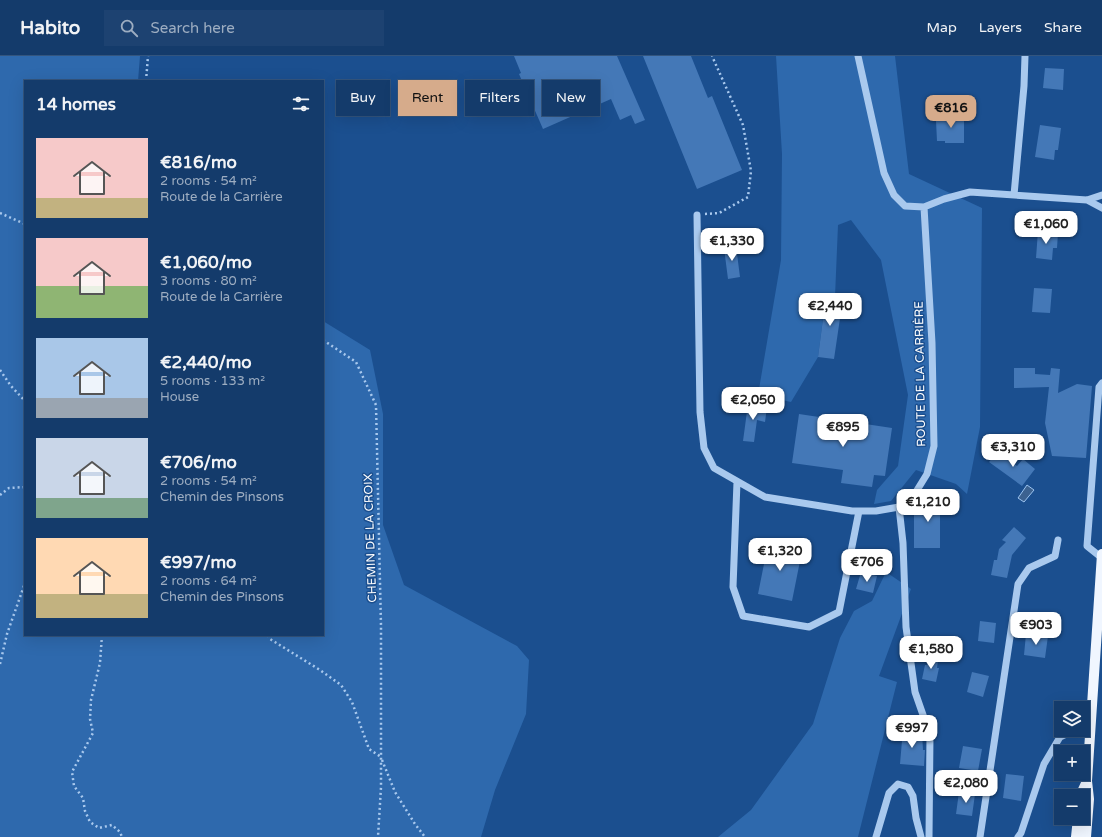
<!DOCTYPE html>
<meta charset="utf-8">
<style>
:root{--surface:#143b6b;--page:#1d4271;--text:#f1f3f6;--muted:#9dadc1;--line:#33557e;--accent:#d6ab8b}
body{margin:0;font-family:"Varela Round",sans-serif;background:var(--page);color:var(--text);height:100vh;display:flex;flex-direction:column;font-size:15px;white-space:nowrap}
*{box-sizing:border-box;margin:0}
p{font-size:13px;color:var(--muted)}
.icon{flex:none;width:22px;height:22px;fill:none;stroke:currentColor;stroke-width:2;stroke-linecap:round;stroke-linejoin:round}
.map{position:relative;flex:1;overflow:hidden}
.details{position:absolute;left:24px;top:24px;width:300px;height:556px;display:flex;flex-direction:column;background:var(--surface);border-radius:0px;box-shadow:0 4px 16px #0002,0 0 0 1px var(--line)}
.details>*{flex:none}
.top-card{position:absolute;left:336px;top:24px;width:380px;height:36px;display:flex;gap:8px}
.buttons{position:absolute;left:1054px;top:645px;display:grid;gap:8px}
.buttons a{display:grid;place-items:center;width:36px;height:36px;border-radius:0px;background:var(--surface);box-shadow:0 4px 16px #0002,0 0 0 1px var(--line);font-size:20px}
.price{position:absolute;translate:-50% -34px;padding:0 9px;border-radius:8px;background:#fff;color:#222;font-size:13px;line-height:26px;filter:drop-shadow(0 1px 2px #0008)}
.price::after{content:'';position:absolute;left:50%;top:24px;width:12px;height:9px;margin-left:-6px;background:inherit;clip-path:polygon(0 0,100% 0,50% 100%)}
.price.on{background:var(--accent);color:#111}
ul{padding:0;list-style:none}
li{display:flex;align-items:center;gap:12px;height:100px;padding:0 12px}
li span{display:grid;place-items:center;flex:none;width:112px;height:80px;border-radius:0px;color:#555}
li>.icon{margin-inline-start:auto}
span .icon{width:48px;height:48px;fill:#fffc;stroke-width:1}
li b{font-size:17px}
h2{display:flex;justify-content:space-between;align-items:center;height:48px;padding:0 12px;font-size:17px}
.pill{padding:0 14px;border-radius:0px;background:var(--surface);box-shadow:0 4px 16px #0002,0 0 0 1px var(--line);font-size:14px;line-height:36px}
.pill.on{background:var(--accent);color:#111}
header{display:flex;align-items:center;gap:24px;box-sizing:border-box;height:56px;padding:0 20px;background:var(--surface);border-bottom:1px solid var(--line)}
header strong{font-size:19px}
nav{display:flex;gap:22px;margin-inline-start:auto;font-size:14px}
.search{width:280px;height:36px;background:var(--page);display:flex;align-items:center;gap:10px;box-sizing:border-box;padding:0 14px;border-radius:0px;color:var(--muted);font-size:15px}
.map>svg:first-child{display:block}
</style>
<header>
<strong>Habito</strong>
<div class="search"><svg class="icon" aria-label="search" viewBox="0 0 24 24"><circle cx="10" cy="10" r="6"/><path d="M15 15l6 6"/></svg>Search here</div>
<nav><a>Map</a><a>Layers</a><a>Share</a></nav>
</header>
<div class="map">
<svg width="1102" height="781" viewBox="0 0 1102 781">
<rect width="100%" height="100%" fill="#1b4f8f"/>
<path fill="#2e69ad" d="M0,0H140L138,25H25V579H323V265L370,294L383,358V469L404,529L517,590L529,604L526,658L495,734L481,781H0Z
M776,0H895L909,118L982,152L980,371L967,438L956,428L916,414L891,445L874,448L877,434L898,410L908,339L881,204L851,164L838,169L835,241L826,240L818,301L791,346L758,339L781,204L782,98Z
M886,516L911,533L879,620L897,626L858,781H718L751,754L813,668L840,582L854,555L872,545Z"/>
<path fill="#3c6290" stroke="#9cc4f0" d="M1027,429L1034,434L1024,446L1018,442Z"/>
<path fill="#4478b7" d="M514,0H617L645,64L635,68L631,59L620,64L611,43L543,73L519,18L521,17Z
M643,0H691L708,42L712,40L742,114L697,133Z
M1045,12L1064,13L1063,34L1043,32Z
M945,57H964V87H945V85H937L936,65H945Z
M1040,69L1061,72L1058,94H1055L1054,104L1035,101Z
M1038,175L1058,177L1057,192H1053L1052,204L1036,202Z
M736,190L740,221L728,223L724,192Z
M1034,232L1052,233L1050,257L1032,256Z
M826,240L843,242L834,303L818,301Z
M1014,312H1035V318L1050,319L1051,312L1060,313L1058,337L1077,328L1092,330L1086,402L1052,400L1045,367L1049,331L1014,332Z
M748,348L767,351L765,366L757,364L754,386L743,385Z
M799,358L892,372L885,420L874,419L872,431L841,427L843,414L792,407Z
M998,395L1017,410L1023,403L1035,413L1022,430L989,406Z
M928,439H940V492H914V447H928Z
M1014,471L1026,482L1012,499L1007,522L991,519L994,504H997L999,493L1006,486L1002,484Z
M768,488L802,495L792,545L758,538Z
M861,516L877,520L873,537L856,533Z
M980,565L996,567L994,587L978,585Z
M1026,578L1048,580L1045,602L1024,599Z
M928,601L938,604L937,612H939L936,626L922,623L925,609H927Z
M972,616L989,620L983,641L967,636Z
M903,673L922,676L923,694H925L924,710L900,708Z
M963,690L982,693L978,715L959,712Z
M1006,718L1024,720L1021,745L1003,742Z
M959,736L975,738L972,760L956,758Z"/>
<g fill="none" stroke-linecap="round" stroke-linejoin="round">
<path stroke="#a9c9ee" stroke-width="2.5" stroke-dasharray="2 3" stroke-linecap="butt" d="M146,25L148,0
M0,157L25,168
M705,158L719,157L748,141L751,115L743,69L712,0
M323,284L356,306L376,349L381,570V731L378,781
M0,314L11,330L25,345
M0,439L9,432L25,431
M102,579L100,607L91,644L90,663L93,677L72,716L74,730L83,742L85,755L90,766L99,772L112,769L120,776L122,781
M268,579L270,583L320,614L341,629L352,646L369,693L381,701
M0,608L7,578L25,527
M382,704L395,736L415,768L425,781"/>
<path stroke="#a9c9ee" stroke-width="7" d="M858,0L884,117L894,139L905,150L924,151L944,143L970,136L1087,144L1102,139
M1014,139L1024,30L1025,0
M1087,144L1102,152
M697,159L700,356L704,392L714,412L765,441L852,455H876L899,451L911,444L927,418L934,390L932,287L924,151
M737,426L733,531L743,560L809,571L839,556L859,455
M899,451L903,487L906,571L915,636L930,679L929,781
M1102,502L1087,490L1099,331L1102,327
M876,781L889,737L898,728L908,731L913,740L916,762L921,781
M980,781L1018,528L1029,512L1055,500L1058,484
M1018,781L1021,777L1044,708L1060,681L1070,676L1090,677"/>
<path stroke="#f0f6ff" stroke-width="10" d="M1080,740L1087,725
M1076,781L1078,762
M1086,781L1089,743L1087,725L1102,498"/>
</g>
<g text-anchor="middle" stroke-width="3" stroke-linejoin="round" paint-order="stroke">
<g font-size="12" fill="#fff" stroke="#1b4f8f">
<text transform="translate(920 318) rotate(-91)" y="4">ROUTE DE LA CARRIÈRE</text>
<text transform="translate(370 482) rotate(-92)" y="4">CHEMIN DE LA CROIX</text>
</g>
</g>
</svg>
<div class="buttons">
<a><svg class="icon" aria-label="layers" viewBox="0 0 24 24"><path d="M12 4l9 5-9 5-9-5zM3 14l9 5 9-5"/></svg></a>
<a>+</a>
<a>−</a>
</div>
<b class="price on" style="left:951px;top:73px">€816</b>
<b class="price" style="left:1046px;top:189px">€1,060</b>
<b class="price" style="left:732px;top:206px">€1,330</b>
<b class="price" style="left:830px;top:271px">€2,440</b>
<b class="price" style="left:753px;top:365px">€2,050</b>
<b class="price" style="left:843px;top:392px">€895</b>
<b class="price" style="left:1013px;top:412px">€3,310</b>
<b class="price" style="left:928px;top:467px">€1,210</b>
<b class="price" style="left:780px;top:516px">€1,320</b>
<b class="price" style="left:867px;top:527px">€706</b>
<b class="price" style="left:1036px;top:590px">€903</b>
<b class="price" style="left:931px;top:614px">€1,580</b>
<b class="price" style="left:912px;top:693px">€997</b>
<b class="price" style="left:966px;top:748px">€2,080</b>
<div class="top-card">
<a class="pill">Buy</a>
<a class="pill on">Rent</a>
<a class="pill">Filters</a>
<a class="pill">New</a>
</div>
<section class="details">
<h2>14 homes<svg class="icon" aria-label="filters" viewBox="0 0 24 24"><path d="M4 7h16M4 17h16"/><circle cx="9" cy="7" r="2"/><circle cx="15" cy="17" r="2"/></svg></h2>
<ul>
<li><span style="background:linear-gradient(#f6c9c9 75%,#c2b280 0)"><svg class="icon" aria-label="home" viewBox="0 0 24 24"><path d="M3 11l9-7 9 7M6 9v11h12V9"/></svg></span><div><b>€816/mo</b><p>2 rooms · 54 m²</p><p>Route de la Carrière</p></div></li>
<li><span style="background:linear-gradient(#f6c9c9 60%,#8fb573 0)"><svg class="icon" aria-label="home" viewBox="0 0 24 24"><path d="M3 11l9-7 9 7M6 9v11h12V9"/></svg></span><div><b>€1,060/mo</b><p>3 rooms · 80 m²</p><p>Route de la Carrière</p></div></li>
<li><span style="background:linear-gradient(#a9c7e8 75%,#9aa5b1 0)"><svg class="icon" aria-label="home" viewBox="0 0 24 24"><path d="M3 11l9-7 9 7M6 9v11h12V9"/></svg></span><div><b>€2,440/mo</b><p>5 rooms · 133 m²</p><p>House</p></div></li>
<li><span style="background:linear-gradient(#c9d6e8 75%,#7fa58c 0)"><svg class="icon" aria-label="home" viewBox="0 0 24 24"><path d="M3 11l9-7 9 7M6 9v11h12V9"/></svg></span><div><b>€706/mo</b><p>2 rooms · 54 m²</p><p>Chemin des Pinsons</p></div></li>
<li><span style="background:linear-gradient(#ffd9b3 70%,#c2b280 0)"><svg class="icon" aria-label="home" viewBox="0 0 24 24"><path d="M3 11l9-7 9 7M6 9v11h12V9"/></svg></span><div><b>€997/mo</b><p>2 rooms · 64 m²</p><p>Chemin des Pinsons</p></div></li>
</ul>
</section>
</div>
